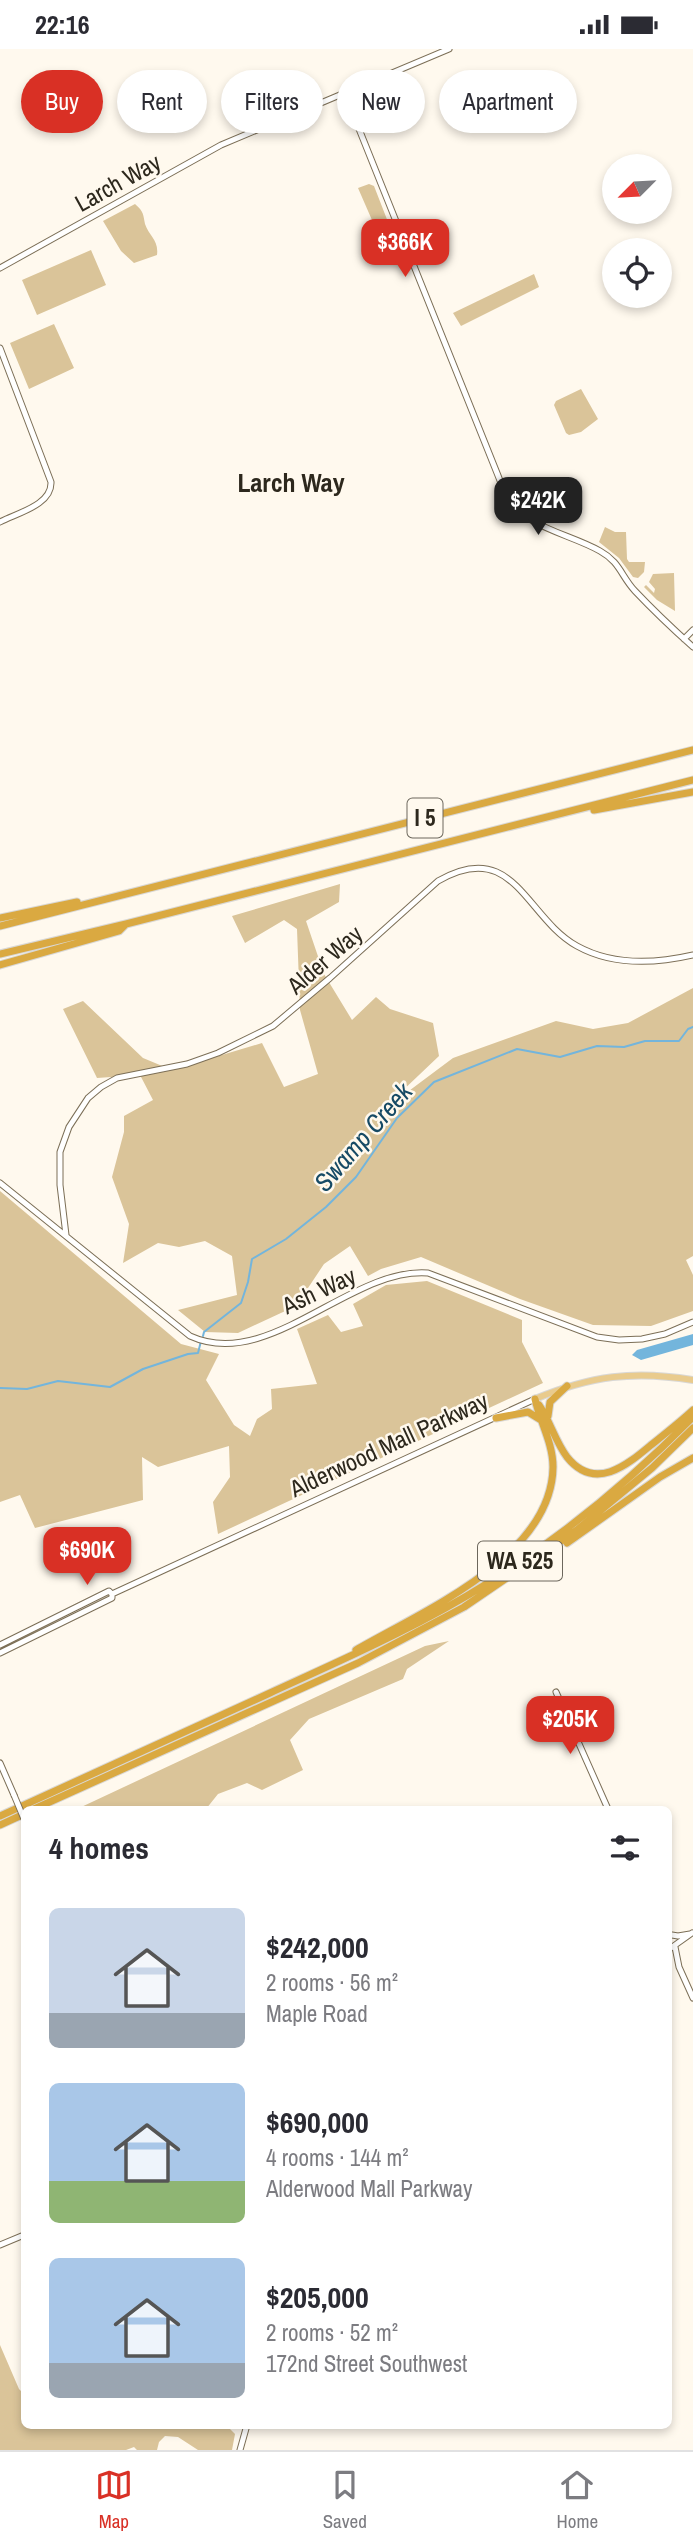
<!DOCTYPE html>
<meta charset="utf-8">
<style>
:root{--surface:#fff;--page:#f2f2f3;--text:#2b2b33;--muted:#7c7c81;--line:#e1e1e2;--accent:#d93025}
body{margin:0;font-family:"Archivo Narrow",sans-serif;background:var(--page);color:var(--text);height:100vh;display:flex;flex-direction:column;font-size:26px;white-space:nowrap}
*{box-sizing:border-box;margin:0}
p{font-size:23px;color:var(--muted)}
.icon{flex:none;width:38px;height:38px;fill:none;stroke:currentColor;stroke-width:2;stroke-linecap:round;stroke-linejoin:round}
.map{position:relative;flex:1;overflow:hidden}
.details{position:absolute;left:21px;top:1757px;width:651px;height:623px;display:flex;flex-direction:column;background:var(--surface);border-radius:10px;box-shadow:0 4px 10px #0003}
.details>*{flex:none}
.guide{position:absolute;left:21px;top:21px;width:651px;height:63px;display:flex;gap:14px}
.needle{width:46px;rotate:246deg}
.fabs{position:absolute;left:602px;top:105px;display:grid;gap:14px}
.fabs a{display:grid;place-items:center;width:70px;height:70px;border-radius:50%;background:var(--surface);box-shadow:0 4px 10px #0003;font-size:35px}
.price{position:absolute;translate:-50% -60px;padding:0 16px;border-radius:14px;background:var(--accent);color:#fff;font-size:23px;line-height:46px;filter:drop-shadow(0 2px 4px #0008)}
.price::after{content:'';position:absolute;left:50%;top:42px;width:21px;height:16px;margin-left:-10px;background:inherit;clip-path:polygon(0 0,100% 0,50% 100%)}
.price.selected{background:#222;color:#fff}
ul{padding:0;list-style:none}
li{display:flex;align-items:center;gap:21px;height:175px;padding:0 28px}
li span{display:grid;place-items:center;flex:none;width:196px;height:140px;border-radius:10px;color:#555}
li>.icon{margin-inline-start:auto}
span .icon{width:84px;height:84px;fill:#fffc;stroke-width:1}
li b{font-size:30px}
h2{display:flex;justify-content:space-between;align-items:center;height:84px;padding:0 28px;font-size:30px}
.chip{padding:0 24px;border-radius:32px;background:var(--surface);box-shadow:0 4px 10px #0003;font-size:24px;line-height:63px}
.chip.selected{background:var(--accent);color:#fff}
.status{display:flex;justify-content:space-between;align-items:center;height:49px;padding:0 35px;background:var(--surface);direction:ltr}
.status svg{height:19px;fill:currentColor}
.menu{display:flex;justify-content:space-around;align-items:center;height:98px;border-top:2px solid var(--line);background:var(--surface);font-size:19px;color:var(--muted)}
.menu a{display:grid;justify-items:center;gap:4px}
.menu .selected{color:var(--accent)}
.map>svg:first-child{display:block}
</style>
<div class="status"><b>22:16</b><svg viewBox="0 0 49 12"><path d="M0 12V9h3v3zM5 12V6h3v6zM10 12V3h3v9zM15 12V0h3v12zM26 1h20v11H26zM47 4h2v5h-2z"/></svg></div>
<div class="map">
<svg width="693" height="2401" viewBox="0 0 693 2401">
<rect width="100%" height="100%" fill="#fff9ee"/>
<path fill="#dac499" d="M369,135L374,137L388,173L375,178L358,139Z
M135,155C144,163 143,165 145,175C149,187 159,191 157,206L134,214L121,202L103,172Z
M91,201L106,236L37,266L22,231Z
M534,225L539,238L461,277L453,264Z
M54,275L74,319L29,340L10,294Z
M581,340L598,370L581,383L569,386L566,384L554,356L556,352Z
M605,478L615,483H626L627,510L629,513H645L644,523L638,529L633,528L619,509L599,493Z
M674,524L675,562L657,551L644,538L646,536L654,544L655,540L649,533L653,525Z
M340,835L339,853L306,872L324,925L352,971L376,948L390,960L433,974L439,1007L378,1065L453,1009L556,972L593,980L628,974L693,939V1207L686,1211L693,1226V1262L651,1277L593,1276L520,1250L421,1208L381,1220L368,1227L350,1197L324,1215L296,1257L238,1284L205,1283L178,1261L237,1246L232,1207L205,1192L179,1198L158,1194L123,1214L129,1175L112,1128L124,1083V1067L153,1051L140,1026L97,1029L63,960L83,952L143,1009L172,1021L262,994L284,1038L318,1025L300,961L297,880L284,871L245,894L232,867Z
M0,1142L181,1295L219,1305L206,1331L234,1376L250,1387L257,1370L272,1360L271,1340L317,1335L297,1280L328,1266L341,1283L363,1277L353,1255L386,1236L427,1232L522,1271V1293L543,1334L218,1485L213,1453L230,1428L229,1397L158,1418L142,1408L143,1451L35,1479L20,1446L0,1453Z
M449,1592L407,1620L403,1630L309,1670L290,1691L303,1721L262,1741L247,1734L218,1745L206,1760H148L144,1758L77,1760L425,1597Z
M0,2296L19,2340L24,2345V2376L227,2377L235,2385L232,2401H198L178,2388L165,2387L159,2393L157,2401H137L134,2398L126,2401H0Z"/>
<path fill="#73b5dc" d="M693,1285V1296L641,1311L632,1306L637,1301Z"/>
<g fill="none" stroke-linecap="round" stroke-linejoin="round">
<path stroke="#73b5dc" stroke-width="2" d="M203,1287L204,1283L241,1254L248,1233L252,1210L286,1190L326,1158L356,1128L397,1069L434,1033L517,1000L560,1008L597,997L624,998L645,992H679L688,980L693,978
M0,1339L27,1340L58,1332L110,1338L143,1320L188,1305L198,1304L201,1292"/>
<g stroke="#7c6f57" stroke-width="7">
<path id="secondary" d="M345,45L507,449C527,479 570,485 600,502C620,513 621,527 635,542C653,561 673,580 693,598
M0,219L221,96L449,0
M0,299L51,433C52,456 17,464 0,473
M684,590L693,581
M0,1134L190,1287C269,1323 350,1218 428,1224L597,1288L619,1291L642,1290L665,1285L693,1273
M66,1186L60,1136V1103L69,1078L88,1049L101,1038L117,1029L187,1015L218,1004L273,977L330,929L438,832C514,788 525,868 577,897C613,917 654,915 693,906
M0,1596L109,1542L112,1545
M0,1604L112,1549V1545L535,1350
M556,1643L608,1760
M0,1714L14,1746
M672,1886L678,1887L690,1885
M675,1898L679,1918L693,1949
M668,1901L692,1884
M0,2196L24,2186
M240,2401L247,2376"/>
</g>
<g stroke="#d9d8d6" stroke-width="8">
<path id="primary" d="M535,1350C590,1327 634,1321 693,1331"/>
</g>
<g stroke="#d9d8d6" stroke-width="9">
<path id="highway" d="M594,761L693,743
M0,869L77,853
M0,877L693,701
M0,905L126,875L693,731
M0,916L119,882L125,876
M539,1356C550,1372 555,1392 567,1408C595,1443 627,1416 651,1396C666,1384 680,1373 693,1361
M548,1367L550,1353L567,1337
M496,1369L528,1363L541,1371
M567,1494L660,1428L693,1409
M356,1601C423,1562 552,1508 553,1418C553,1394 540,1373 535,1350
M34,1760L358,1614L464,1558L577,1481L652,1419L693,1379
M0,1767C90,1726 180,1685 270,1644C344,1610 418,1578 488,1534C562,1488 632,1430 693,1368
M0,1776L24,1765"/>
</g>
<use href="#secondary" stroke="#fff" stroke-width="5"/>
<use href="#primary" stroke="#e9cb8d" stroke-width="6"/>
<use href="#highway" stroke="#daa941" stroke-width="7"/>
<g stroke="#7c6f57" stroke-width="7" stroke-linecap="butt">
<path id="secondary-bridge" d="M14,1746L24,1770"/>
</g>
<use href="#secondary-bridge" stroke="#fff" stroke-width="5"/>
</g>
<g text-anchor="middle" stroke-width="5" stroke-linejoin="round" paint-order="stroke">
<g fill="#fff9ee" stroke="#6c675c" stroke-width="2">
<rect x="407.5" y="749.5" width="35" height="39" rx="5"/>
<rect x="478" y="1492.5" width="84" height="39" rx="5"/>
</g>
<g font-size="23" font-weight="bold" fill="#2d281d">
<text x="425" y="777">I 5</text>
<text x="520" y="1520">WA 525</text>
</g>
<g font-size="24" fill="#2d281d" stroke="#fff9ee">
<text transform="translate(118 134) rotate(-29)" y="8">Larch Way</text>
<text transform="translate(325 911) rotate(-41)" y="8">Alder Way</text>
<text transform="translate(319 1242) rotate(-25)" y="8">Ash Way</text>
<text transform="translate(389 1396) rotate(-25)" y="8">Alderwood Mall Parkway</text>
</g>
<g font-size="26" font-weight="bold" fill="#2d281d" stroke="#fff9ee">
<text x="291" y="443">Larch Way</text>
</g>
<g font-size="26" font-style="italic" fill="#164a65" stroke="#fff9ee">
<text transform="translate(363 1088) rotate(-49)" y="9">Swamp Creek</text>
</g>
</g>
</svg>
<div class="fabs">
<a><svg class="needle" viewBox="-14 -14 28 28"><path d="M0-13l5 13h-10z" fill="#e53935"/><path d="M0 13l5-13h-10z" fill="#7c7c81"/></svg></a>
<a><svg class="icon" aria-label="locate" viewBox="0 0 24 24"><circle cx="12" cy="12" r="6"/><path d="M12 2v4M12 18v4M2 12h4M18 12h4"/></svg></a>
</div>
<b class="price" style="left:405px;top:230px">$366K</b>
<b class="price selected" style="left:538px;top:488px">$242K</b>
<b class="price" style="left:87px;top:1538px">$690K</b>
<b class="price" style="left:570px;top:1707px">$205K</b>
<div class="guide">
<a class="chip selected">Buy</a>
<a class="chip">Rent</a>
<a class="chip">Filters</a>
<a class="chip">New</a>
<a class="chip">Apartment</a>
</div>
<section class="details">
<h2>4 homes<svg class="icon" aria-label="filters" viewBox="0 0 24 24"><path d="M4 7h16M4 17h16"/><circle cx="9" cy="7" r="2"/><circle cx="15" cy="17" r="2"/></svg></h2>
<ul>
<li><span style="background:linear-gradient(#c9d6e8 75%,#9aa5b1 0)"><svg class="icon" aria-label="home" viewBox="0 0 24 24"><path d="M3 11l9-7 9 7M6 9v11h12V9"/></svg></span><div><b>$242,000</b><p>2 rooms · 56 m²</p><p>Maple Road</p></div></li>
<li><span style="background:linear-gradient(#a9c7e8 70%,#8fb573 0)"><svg class="icon" aria-label="home" viewBox="0 0 24 24"><path d="M3 11l9-7 9 7M6 9v11h12V9"/></svg></span><div><b>$690,000</b><p>4 rooms · 144 m²</p><p>Alderwood Mall Parkway</p></div></li>
<li><span style="background:linear-gradient(#a9c7e8 75%,#9aa5b1 0)"><svg class="icon" aria-label="home" viewBox="0 0 24 24"><path d="M3 11l9-7 9 7M6 9v11h12V9"/></svg></span><div><b>$205,000</b><p>2 rooms · 52 m²</p><p>172nd Street Southwest</p></div></li>
</ul>
</section>
</div>
<nav class="menu">
<a class="selected"><svg class="icon" aria-label="map" viewBox="0 0 24 24"><path d="M3 6l6-2 6 2 6-2v14l-6 2-6-2-6 2zM9 4v14M15 6v14"/></svg>Map</a>
<a><svg class="icon" aria-label="saved" viewBox="0 0 24 24"><path d="M7 4h10v16l-5-4-5 4z"/></svg>Saved</a>
<a><svg class="icon" aria-label="home" viewBox="0 0 24 24"><path d="M3 11l9-7 9 7M6 9v11h12V9"/></svg>Home</a>
</nav>
